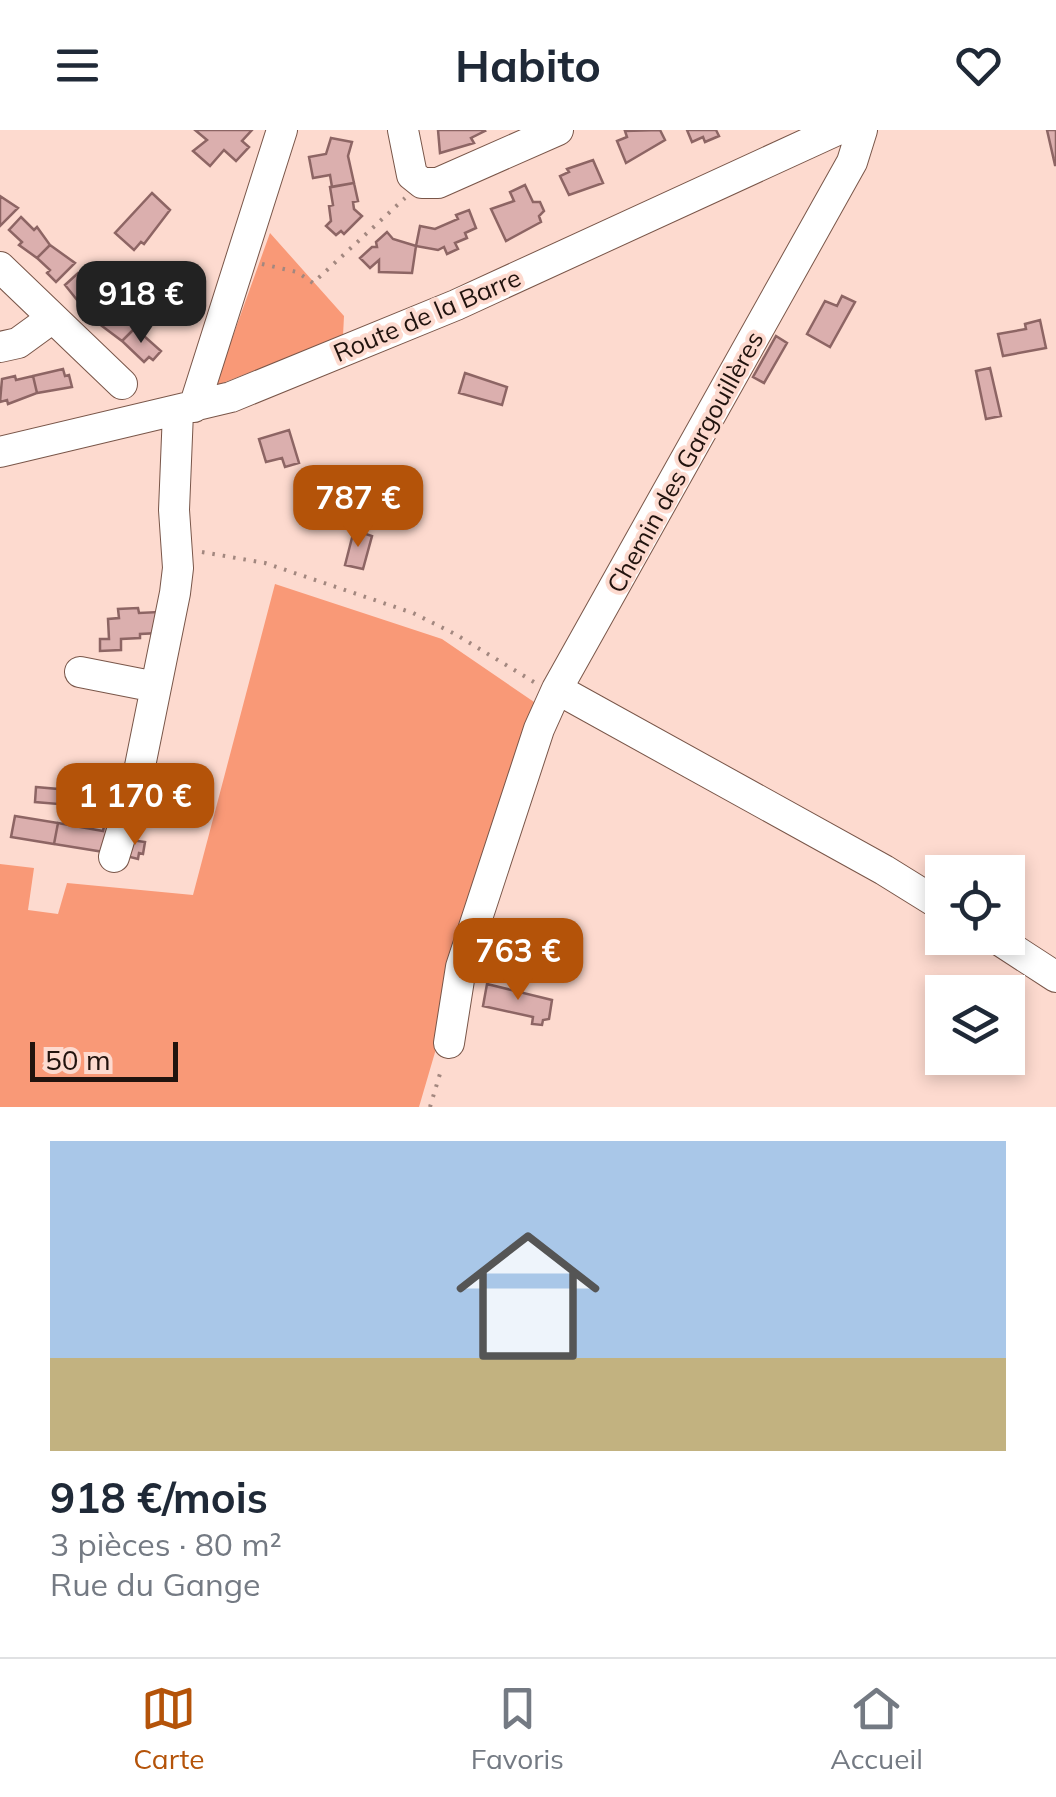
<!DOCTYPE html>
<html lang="fr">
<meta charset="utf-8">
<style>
:root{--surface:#fff;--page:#f6f6f7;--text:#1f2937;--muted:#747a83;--line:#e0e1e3;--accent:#b45309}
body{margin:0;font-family:Mulish,sans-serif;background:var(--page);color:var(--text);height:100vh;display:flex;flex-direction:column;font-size:38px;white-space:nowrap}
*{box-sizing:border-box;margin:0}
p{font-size:32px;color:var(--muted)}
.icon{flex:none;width:55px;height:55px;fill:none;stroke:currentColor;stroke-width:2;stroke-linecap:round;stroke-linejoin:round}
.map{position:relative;height:977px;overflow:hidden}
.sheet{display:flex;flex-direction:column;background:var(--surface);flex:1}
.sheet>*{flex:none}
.tools{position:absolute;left:925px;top:725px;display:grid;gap:20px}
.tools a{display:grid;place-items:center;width:100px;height:100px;border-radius:0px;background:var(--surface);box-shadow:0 5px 15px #0003;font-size:50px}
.scale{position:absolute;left:30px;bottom:25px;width:148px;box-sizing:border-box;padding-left:10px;border:5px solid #21130e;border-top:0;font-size:28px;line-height:35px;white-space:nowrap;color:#21130e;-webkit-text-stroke:8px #fddacf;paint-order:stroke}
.price{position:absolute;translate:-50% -85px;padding:0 22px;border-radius:20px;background:var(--accent);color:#fff;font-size:32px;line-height:65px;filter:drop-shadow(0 2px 5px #0008)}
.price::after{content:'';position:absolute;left:50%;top:60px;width:30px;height:22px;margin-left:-15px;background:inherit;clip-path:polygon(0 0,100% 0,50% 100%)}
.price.active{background:#222;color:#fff}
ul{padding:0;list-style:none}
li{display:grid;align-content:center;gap:20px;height:530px;padding:0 50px}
li span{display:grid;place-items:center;height:310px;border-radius:0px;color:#555}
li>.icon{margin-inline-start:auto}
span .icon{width:180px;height:180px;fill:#fffc;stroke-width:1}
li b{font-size:42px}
header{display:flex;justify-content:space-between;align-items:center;height:130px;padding:0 50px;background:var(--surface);font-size:45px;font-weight:700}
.tabs{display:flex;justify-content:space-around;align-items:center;height:140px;border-top:2px solid var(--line);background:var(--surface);font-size:28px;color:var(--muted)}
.tabs a{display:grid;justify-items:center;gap:5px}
.tabs .active{color:var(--accent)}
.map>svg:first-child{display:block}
</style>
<header><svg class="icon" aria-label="menu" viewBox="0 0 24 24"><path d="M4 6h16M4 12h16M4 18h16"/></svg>Habito<svg class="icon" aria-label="heart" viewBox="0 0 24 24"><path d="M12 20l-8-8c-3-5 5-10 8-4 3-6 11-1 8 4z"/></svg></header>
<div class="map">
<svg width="1056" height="977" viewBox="0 0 1056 977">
<rect width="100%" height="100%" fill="#fddacf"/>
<path fill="#f99977" d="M270,103L344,186L343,206L215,256Z
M275,454L442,509L537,574L419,977H0V734L34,738L28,780L58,784L67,753L193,765Z"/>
<path fill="#dbafae" stroke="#8d6564" stroke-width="2.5" d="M195,0H252L242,11L249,17L236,31L224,20L210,36L193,21L207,10Z
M438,0H484L485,1L471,8L474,13L440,23Z
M660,0L665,10L626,33L617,11L627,7L625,1Z
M687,0H716L719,6L705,12L703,7L692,12Z
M1047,0H1056V35H1055Z
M331,8L352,12L348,26L354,53L332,57L330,45L313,48L309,27L326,24Z
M593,30L603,53L569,65L560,46L569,42L567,39Z
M354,53L358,71L353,72L354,79L362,86L344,104L341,101L336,105L326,96L331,91L329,76L333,75L330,57Z
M525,55L533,72H540L544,81L539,86L541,92L506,111L491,79L514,71L510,62Z
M152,63L170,80L144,114L141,112L134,120L115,103Z
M0,66L18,78L0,96Z
M469,80L476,98L465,103L467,108L455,113L458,119L447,124L444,117L438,120L416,116L420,96L435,99L458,89L456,85Z
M21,87L34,100L37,97L50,115L37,128L19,115L22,112L9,100Z
M387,102L393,109L416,116L412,143L379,142V130L370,138L360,128L372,117H377L376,112Z
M50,115L75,133L56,152L47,143L50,140L37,128Z
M78,143L103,161L100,164L106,170L94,183L88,177L85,180L65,155Z
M842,166L855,172L830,217L807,204L825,171L837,176Z
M106,170L113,177L116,174L135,198L122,211L98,193L101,189L94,183Z
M1040,190L1046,218L1003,226L998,204L1026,199L1025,194Z
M135,198L161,221L153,230L149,227L144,232L122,211Z
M776,206L787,213L764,253L753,247Z
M990,238L1001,286L986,289L976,241Z
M63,239L65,246L69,245L72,257L37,263L33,246Z
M465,243L507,257L502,275L459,263Z
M15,246L16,250L33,246L37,263L8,274L7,270L0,272L2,249Z
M289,300L299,333L285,337L282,328L266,332L259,309Z
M354,400L372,406L363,439L345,435Z
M138,478L139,483L159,482V503L140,504V508L121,509V520L100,521V509H109L108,489L119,488L118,479Z
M58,655L73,656L72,675L58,674Z
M36,657L58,659V674L35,672Z
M15,686L58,693L54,714L11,707Z
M58,693L103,701L104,696L115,698L110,723L54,714Z
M124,709L145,712L143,724L139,723L138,729L130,727Z
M487,854L552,870L549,889L543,890L542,895L532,894L533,887L483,876Z"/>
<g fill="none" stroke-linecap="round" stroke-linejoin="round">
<g stroke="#795649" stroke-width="32">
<path id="minor" d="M403,0L412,45L422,53H438L558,0
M862,0L852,32L557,559L884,740L942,776
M0,137L122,254
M0,217L18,213L51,189
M194,277L282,0
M0,322L231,267L456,175L837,0
M80,542L156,557
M114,727L137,651L175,463L178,438L174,380L178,282
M996,808L1056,847
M449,913L461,837L539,599L557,559"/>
</g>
<path stroke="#a2877f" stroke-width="4" stroke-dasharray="2.5 8" stroke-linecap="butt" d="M262,134L297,142L313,153L405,68
M202,422L265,433L413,483L455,504L534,552
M430,977L442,937"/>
<use href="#minor" stroke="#fff" stroke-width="30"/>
</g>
<g text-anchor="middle" stroke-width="8" stroke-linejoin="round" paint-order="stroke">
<g font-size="25" fill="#21130e" stroke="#fddacf">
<text transform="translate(427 185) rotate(-23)" y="9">Route de la Barre</text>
<text transform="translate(685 332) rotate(-61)" y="9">Chemin des Gargouillères</text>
</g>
</g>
</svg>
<div class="tools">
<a><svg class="icon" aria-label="locate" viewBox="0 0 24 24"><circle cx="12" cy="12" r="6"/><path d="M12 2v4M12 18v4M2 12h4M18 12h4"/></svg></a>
<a><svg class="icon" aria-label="layers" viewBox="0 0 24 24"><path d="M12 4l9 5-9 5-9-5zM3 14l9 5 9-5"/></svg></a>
</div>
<div class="scale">50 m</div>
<b class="price active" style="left:141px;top:216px">918 €</b>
<b class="price" style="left:358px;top:420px">787 €</b>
<b class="price" style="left:135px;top:718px">1 170 €</b>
<b class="price" style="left:518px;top:873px">763 €</b>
</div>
<section class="sheet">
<ul>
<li><span style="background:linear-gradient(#a9c7e8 70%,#c2b280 0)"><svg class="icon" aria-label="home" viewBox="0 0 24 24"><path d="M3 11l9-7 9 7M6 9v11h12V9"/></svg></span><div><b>918 €/mois</b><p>3 pièces · 80 m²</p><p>Rue du Gange</p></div></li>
</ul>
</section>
<nav class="tabs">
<a class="active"><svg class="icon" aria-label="map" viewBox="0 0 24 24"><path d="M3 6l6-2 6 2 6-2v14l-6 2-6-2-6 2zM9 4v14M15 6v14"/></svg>Carte</a>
<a><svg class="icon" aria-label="saved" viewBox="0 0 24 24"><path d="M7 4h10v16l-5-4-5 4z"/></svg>Favoris</a>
<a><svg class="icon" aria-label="home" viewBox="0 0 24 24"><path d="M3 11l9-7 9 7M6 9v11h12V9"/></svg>Accueil</a>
</nav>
